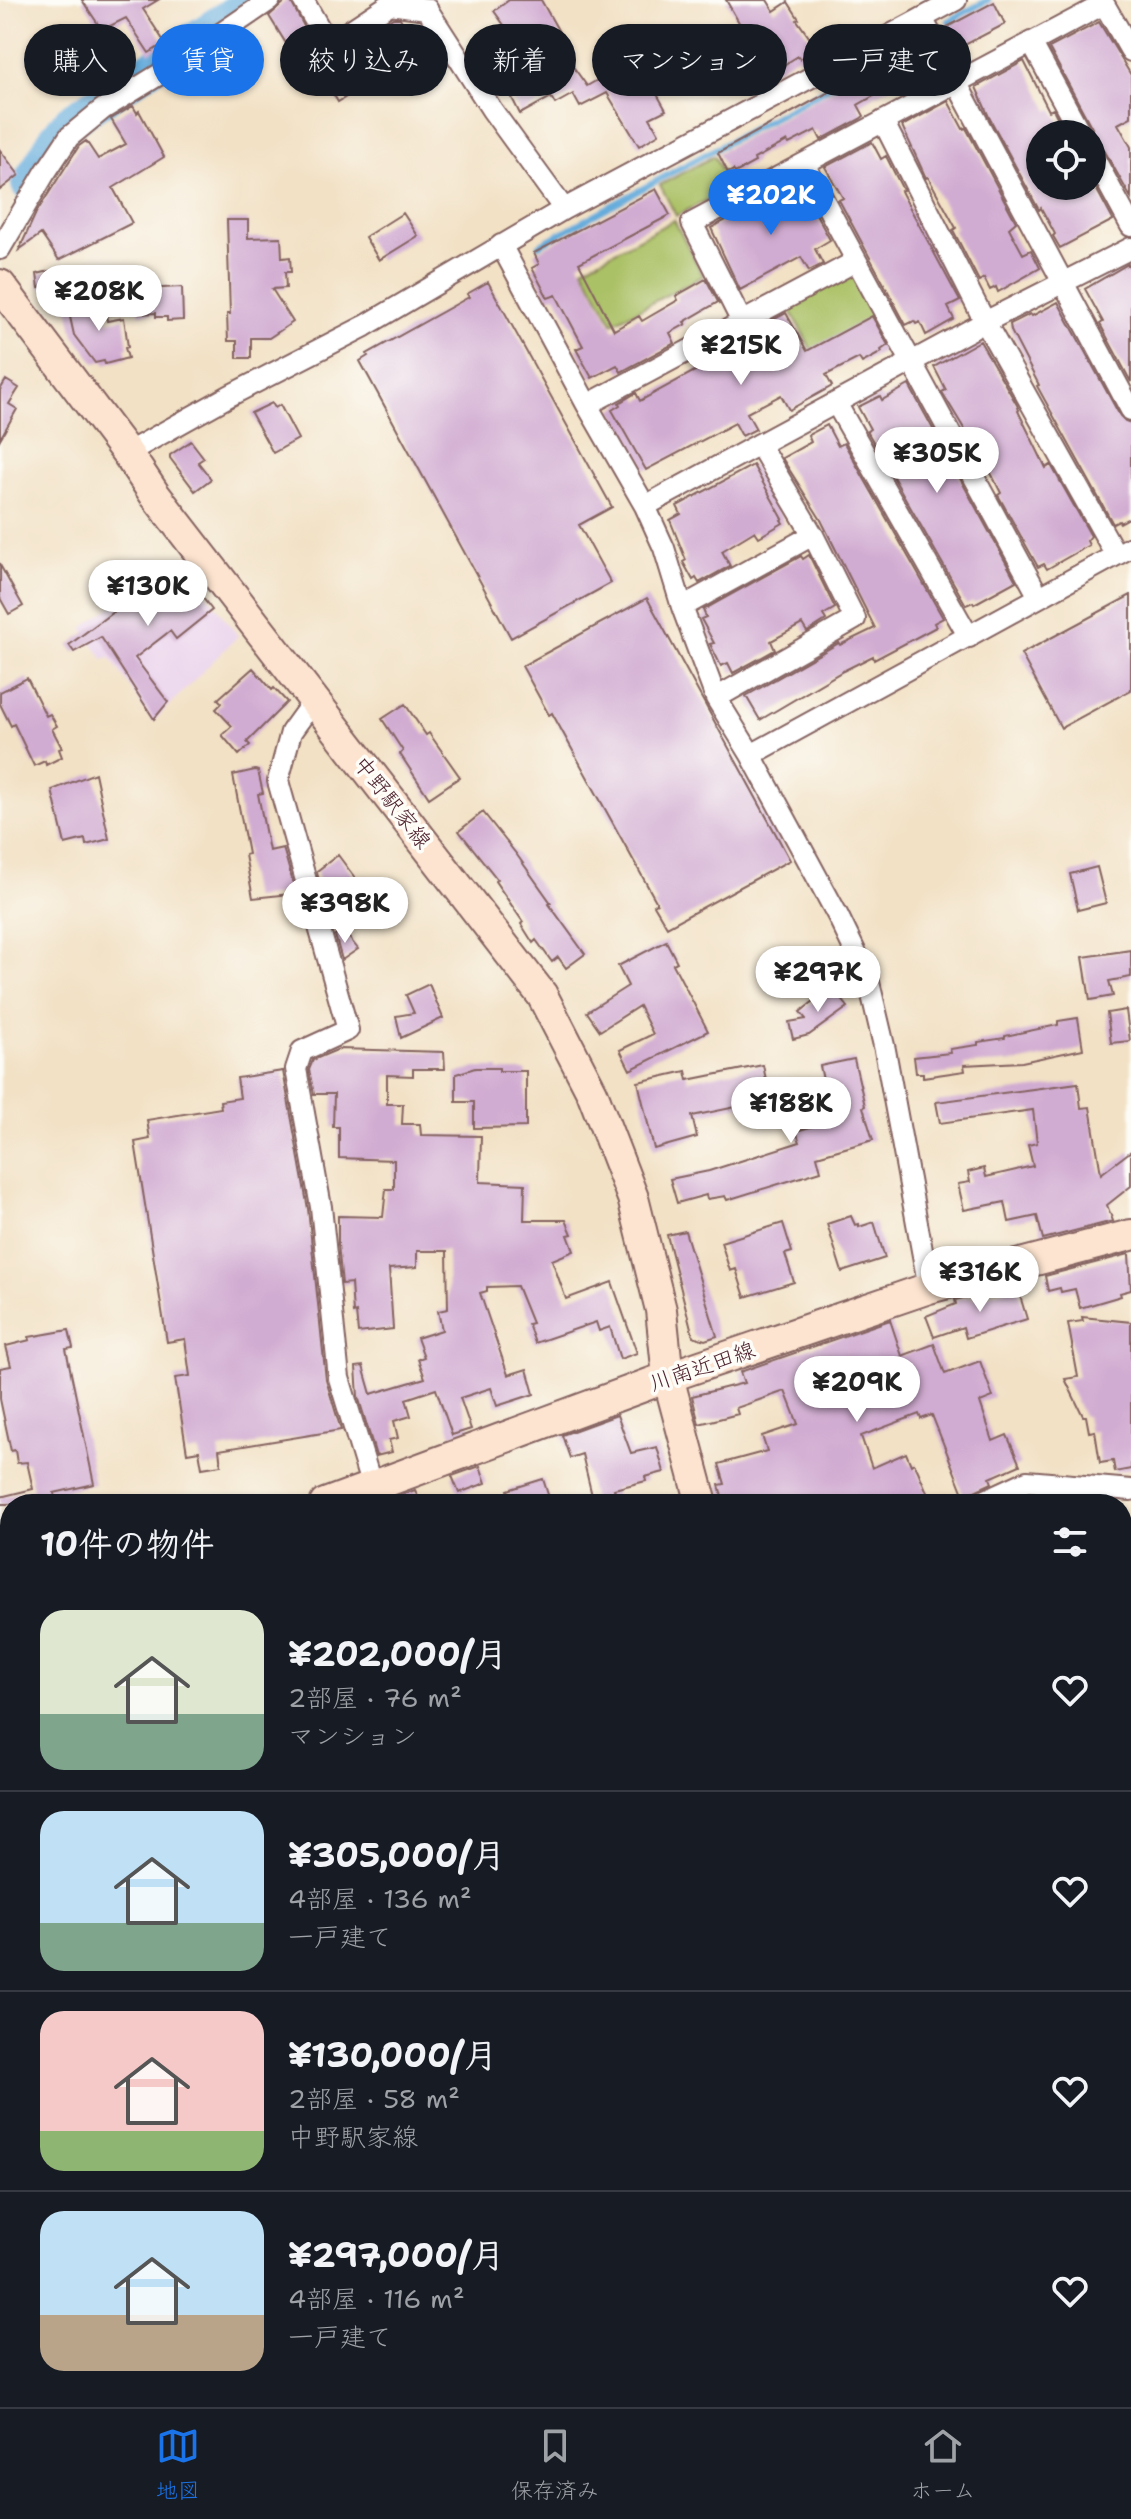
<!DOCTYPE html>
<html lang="ja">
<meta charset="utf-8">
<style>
:root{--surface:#171b24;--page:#242831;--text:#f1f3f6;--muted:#9ea1a6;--line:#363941;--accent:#1a73e8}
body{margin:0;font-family:"Shantell Sans","Klee One",sans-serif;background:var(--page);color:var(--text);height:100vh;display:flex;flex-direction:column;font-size:30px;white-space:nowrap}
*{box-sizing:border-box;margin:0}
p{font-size:26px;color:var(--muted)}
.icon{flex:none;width:44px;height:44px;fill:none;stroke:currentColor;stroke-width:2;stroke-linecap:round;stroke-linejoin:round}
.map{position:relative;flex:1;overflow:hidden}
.details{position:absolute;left:0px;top:1494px;width:1132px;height:914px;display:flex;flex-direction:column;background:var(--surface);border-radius:32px 32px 0 0;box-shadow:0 2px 6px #0004}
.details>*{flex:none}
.hud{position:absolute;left:24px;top:24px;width:1084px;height:72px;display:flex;gap:16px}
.buttons{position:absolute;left:1026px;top:120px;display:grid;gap:16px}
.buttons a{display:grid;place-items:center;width:80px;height:80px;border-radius:50%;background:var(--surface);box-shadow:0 2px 6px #0004;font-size:40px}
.price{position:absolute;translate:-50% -68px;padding:0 18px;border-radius:28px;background:#fff;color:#222;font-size:26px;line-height:52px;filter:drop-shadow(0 2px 4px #0008)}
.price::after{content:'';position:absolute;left:50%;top:48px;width:24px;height:18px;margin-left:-12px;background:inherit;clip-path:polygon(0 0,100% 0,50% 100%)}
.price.on{background:var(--accent);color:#fff}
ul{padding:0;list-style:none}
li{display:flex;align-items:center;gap:24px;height:200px;padding:0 40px}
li+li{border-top:2px solid var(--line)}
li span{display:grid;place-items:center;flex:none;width:224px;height:160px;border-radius:24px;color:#555}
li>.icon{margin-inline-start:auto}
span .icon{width:96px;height:96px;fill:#fffc;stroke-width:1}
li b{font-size:34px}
h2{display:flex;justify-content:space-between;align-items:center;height:96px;padding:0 40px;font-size:34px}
.pill{padding:0 28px;border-radius:36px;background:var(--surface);box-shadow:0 2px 6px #0004;font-size:28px;line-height:72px}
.pill.on{background:var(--accent);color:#fff}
.tab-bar{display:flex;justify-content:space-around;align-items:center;height:112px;border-top:2px solid var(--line);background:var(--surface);font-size:22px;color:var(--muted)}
.tab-bar a{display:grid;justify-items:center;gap:4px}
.tab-bar .on{color:var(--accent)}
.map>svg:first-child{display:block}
</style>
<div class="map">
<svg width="1131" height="2407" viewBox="0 0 1131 2407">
<rect width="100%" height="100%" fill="#fdfcf7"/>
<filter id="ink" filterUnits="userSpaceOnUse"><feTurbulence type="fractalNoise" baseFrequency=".0125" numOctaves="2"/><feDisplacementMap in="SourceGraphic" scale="16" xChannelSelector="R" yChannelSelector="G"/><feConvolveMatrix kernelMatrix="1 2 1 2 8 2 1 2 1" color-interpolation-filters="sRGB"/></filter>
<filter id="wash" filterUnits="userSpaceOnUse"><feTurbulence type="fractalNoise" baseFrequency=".006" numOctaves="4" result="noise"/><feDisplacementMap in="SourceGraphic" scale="32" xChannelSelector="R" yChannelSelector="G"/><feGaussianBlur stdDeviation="1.8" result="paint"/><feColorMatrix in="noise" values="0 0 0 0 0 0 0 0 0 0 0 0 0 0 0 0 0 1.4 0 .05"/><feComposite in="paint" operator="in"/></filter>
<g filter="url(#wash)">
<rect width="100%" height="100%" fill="#f2e1c5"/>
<path fill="#ead1ec" d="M179,556L238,636L153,722L110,657L104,660L83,628Z"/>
<path fill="#abc166" stroke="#7a7048" stroke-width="2" d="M714,156L730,188L676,216L660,185Z
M674,220L703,276L613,323L583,268Z
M853,272L877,317L812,351L789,307Z
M1131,2196V2354L1122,2356V2199Z
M636,2398H878L880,2407H637Z"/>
<path fill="#65acdc" stroke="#586684" stroke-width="2" d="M1131,2373V2407H940L990,2398H1122V2375Z"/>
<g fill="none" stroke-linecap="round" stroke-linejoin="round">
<path stroke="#65acdc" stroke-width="6" d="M949,21L988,0
M539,245L908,44"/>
<path stroke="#65acdc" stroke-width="34" d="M28,184L56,137L70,121L253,0"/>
</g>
<g id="blocks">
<path fill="#d1acd2" d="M82,0H158L143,9L165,43L149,53L126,18L102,30Z
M287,0H290L307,32L287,45L269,16Z
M509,0H541L563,39L572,65L587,86L622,66L627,75L641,66L666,110L650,118L659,134L639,146L607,93L580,107L573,94L555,104L551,97L520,114L512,98L514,96L513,94L543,77L517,27L509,32L494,11Z
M726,0H767L774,11L788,2L799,19L797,20L816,47L800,59L798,56L779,68L751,82L741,63L756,52Z
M994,2L1005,24L959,48L947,27Z
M393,18H400L422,57L405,67L402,61L338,102L321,73L326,70L319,58L331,51L344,50Z
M1099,22L1131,75V117L1118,124L1131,147V198L1103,148L1098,143L1092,141V128L1049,48Z
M917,46L927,67L917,75L922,86L909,93L902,80L858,105L864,116L860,119L821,140L816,130L789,144L787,141L754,159L755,162L735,173L733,170L728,173L718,153L898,54Z
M1024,61L1049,111L1053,109L1066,134H1040V186H1092V181L1113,220L1060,248L1053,236L1055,234L1041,208L1039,210L989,117L976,87Z
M948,101L963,129L966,128L1016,222L1009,228L1023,254L1031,250L1040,268L998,292L996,287L990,290L984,278L979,281L953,230L956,228L928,177L926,178L902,126Z
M133,106L137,113L139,111L164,157L113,188L132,223L59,260L41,234L19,250L36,213L79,146L86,141L98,159L126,144L111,119Z
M872,142L881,159L886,156L903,190L901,191L903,195L960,301L948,307L954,319L926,335L920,322L916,324L914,321L906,325L839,200L843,198L825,167Z
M0,150L19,175L0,190Z
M794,184L797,190L800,189L808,205L810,203L830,240L815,249L823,264L809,271L801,257L740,290L711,228Z
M656,189L670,215L579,263L614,330L639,316L642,321L678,300L676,296L706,279L718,302L684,322L686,324L670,333L675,343L621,372L617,365L592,378L576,349L583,346L556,295L548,298L532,268L539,264L534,253Z
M403,213L418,236L379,260L365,237Z
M227,220H248V238L281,237L282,258L290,257L291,272H285L286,288L272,289L293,322L269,338H251V358H237V341H228L227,314H230Z
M1128,264L1131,270V382L1100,324L1103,322L1085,289Z
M62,268L65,283L39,288L37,274Z
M488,282L612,507L579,525L611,583L511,638L360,361L368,356L367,354L469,297L467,294Z
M182,287L183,320L167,321V317H156V313L139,314L138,295H143V289Z
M104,302L107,321L124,318L128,347L125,348L128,358L105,364L104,361L95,363L74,335L68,308Z
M1058,302L1120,416L1125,421L1131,423V517L1120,523L1119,521L1113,524L1037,386L1039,385L1011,331L1010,324L1030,314L1032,316Z
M786,313L807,351L872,316L888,345L881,350L882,352L862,363L859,358L826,375L832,386L789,410L781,395L747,413L756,429L742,436L735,423L646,470L612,410L620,405L619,403L636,393L640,401L748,342L745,335Z
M980,341L1017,405L1019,410L1018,411L1046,468L1051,465L1091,536L1087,541L1089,545L1047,569L1044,564L1038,567L998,495L1001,493L992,475L942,392L946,390L934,367Z
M6,380L19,388L9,404L17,409L0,439V390Z
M909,385L1016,581L974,604L973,602L966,605L867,431L870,429L858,407L880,396L882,400Z
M272,403L275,408L280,405L298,439L273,453L251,413Z
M827,425L838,446L844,443L943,618L934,623L936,627L874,660L873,656L843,671L760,720L746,696L839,643L840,645L875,628L821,520L782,458L811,442L808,435Z
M191,441L204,458L198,462L211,479L195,491L170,458V455Z
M753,465L783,519L781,520L783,523L759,537L755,531L722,551L730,566L699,583L696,578L693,580L683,562L686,560L670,520L681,514L677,506Z
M809,555L835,608L823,615L826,620L807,632L802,624L771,641L775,650L733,673L728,663L721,666L710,644L714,643L701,619L706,617L703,610L801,556L803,559Z
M177,564L212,610L176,639L170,631L135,658L168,702L154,719L101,637L74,652L69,645Z
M0,565L23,606L9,614L0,598Z
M1131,595V690L1061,728L1021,654Z
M647,598L790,860L667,927L654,905L657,903L552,713L549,715L522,666Z
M253,668L272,690L274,688L287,702L247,742L250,745L239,755L222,735L232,726L216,709L222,703L218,699Z
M27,678L46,716L50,714L57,726L52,729L62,748L59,749L62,757L46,765L45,761L34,766L14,724L11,726L0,704V692Z
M405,704L426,735L429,733L460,777L429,798L400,754L403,751L382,719Z
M255,770L258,771L263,793L258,794L269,851L283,848L294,886H291L290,894L253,898L245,855L248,854L233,775Z
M95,773L109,839L86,845L85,839L65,844L52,790Z
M483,812L517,855L551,903L549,904L585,954L566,968L558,957L552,962L536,940L533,943L521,924L523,922L495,881L497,879L459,831Z
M338,855L358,882L355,884L364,895L358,899L360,902L346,914L318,877L317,871Z
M1097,867L1106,903L1078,910L1070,874Z
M342,929L358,949L342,960L335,935Z
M666,941L677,962L673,964L708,1031L630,1070L620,1050L653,1034L639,1006L600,1031L587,1012L628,986L618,966Z
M1131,950V977L1109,981L1113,996L1090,1000L1083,957Z
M429,984L443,1018L401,1038L396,1016L414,1013L406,995Z
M832,987L848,1007L809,1035L793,1039L789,1022L806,1019L800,1012Z
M1126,1010L1130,1041L1111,1043L1107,1013Z
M1078,1018L1083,1049L1022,1062L964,1065L965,1071L923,1077V1073H916L914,1057L951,1053L950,1049L978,1045V1042L1005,1038V1036L1058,1025V1021Z
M339,1049L444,1052L445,1069H413V1076L387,1075V1104H403L402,1124H420L421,1135L481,1136L480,1182L525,1184L524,1220H566L572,1234L568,1235L574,1251L552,1260L566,1299L612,1282L637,1353L620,1359L610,1327L599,1331L596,1322L535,1343L528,1324L532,1323L517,1286L487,1287V1291L480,1293L508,1375L527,1369L534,1394L497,1406L491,1388L460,1398L471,1429L452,1435L436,1389L406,1399L411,1416L394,1421L398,1438L389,1440L392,1452L376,1456L358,1396L356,1367L363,1366L371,1394L425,1378L418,1359L424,1357L417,1338L442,1330L438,1311L448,1309L447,1251H417V1267L389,1269L393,1329L358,1333L356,1312L353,1313L351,1283L342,1284L338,1244V1216L383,1217L386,1189H394V1160L339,1158V1127H333L334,1094H314L309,1070L313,1060Z
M854,1059L865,1106L863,1107L873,1140L817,1156L821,1171L727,1200L725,1196L707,1199L706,1195L677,1203L670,1179L709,1171L800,1142L796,1131L832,1121L820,1066Z
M763,1065L770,1100L692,1116L697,1137L654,1149L638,1082L686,1071L688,1080Z
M475,1068H499V1071H526V1127L474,1128V1102H456V1074Z
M283,1071L308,1209L326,1380L341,1430L219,1450L221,1465L202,1468L199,1451L187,1453L175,1378L190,1376L185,1339L167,1342L135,1142L150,1139L147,1120L221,1108L220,1101L240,1098L237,1078Z
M1078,1083L1081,1108L1090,1107L1101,1174L1131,1151V1186L1107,1205L1113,1221L1043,1239L1037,1216L1009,1222L1005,1202L964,1210L958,1184L970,1182L968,1172L984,1168L986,1177L1033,1166L1028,1145L1037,1143L1033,1110L940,1123L936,1102Z
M851,1216L855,1225L859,1224V1227L874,1222L885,1258L842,1272L827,1224Z
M783,1223L792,1252L785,1254L794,1282L745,1297L736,1269L730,1271L721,1242Z
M685,1231L717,1336L705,1340L693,1336L667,1235Z
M1129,1254L1131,1290L1120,1293L1121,1296L1080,1308L1075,1289L1061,1292L1060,1288L1048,1291L1045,1276Z
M1017,1286L1027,1319L966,1338L963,1327L934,1337L926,1316L956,1304L955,1300L971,1296L972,1299Z
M1082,1317L1131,1322V1469L1115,1472L1113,1461L1100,1463L1095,1431L1089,1432L1086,1416H1083L1065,1379L1078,1377L1068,1323L1083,1321Z
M890,1320L902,1356L934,1344L945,1374L980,1361L993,1397L980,1402L993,1441L1007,1435L1020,1465L990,1478L992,1483L964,1496L932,1415L921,1419L919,1414L861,1436L872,1468L906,1453L911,1465L914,1463L918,1471L932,1504H724L719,1485L725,1484L719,1464L767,1451L762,1436L798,1424L785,1391L736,1408L738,1414L699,1424L692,1396L744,1383L740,1372Z
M69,1330L73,1348L66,1349L94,1484L54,1493L57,1504H0V1497L33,1489L27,1462L17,1463L15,1450L11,1451L0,1399V1368L11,1366L6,1346L30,1340L29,1337Z
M617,1415L631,1453L657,1447L664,1472L645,1477L646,1481L614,1489L617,1504H594L582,1454L570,1458L562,1435Z
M480,1466L486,1483L459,1493L452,1476Z
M543,1479L551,1504H512L508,1490Z
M415,1490L421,1504H399L396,1497Z
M1029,1494L1072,1498L1073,1504H1027L1026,1496Z"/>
</g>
</g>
<g filter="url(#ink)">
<use href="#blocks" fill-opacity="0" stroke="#856361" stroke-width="2"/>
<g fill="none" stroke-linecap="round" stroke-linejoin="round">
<g stroke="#856361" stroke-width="24">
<path id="street" d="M303,0L321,31L337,39L390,4L427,9L492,110L564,209
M922,18L1131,410
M1031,42L1081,134
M883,121L985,322L1116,555
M1092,154L1131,226
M804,164L1039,597
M501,245L587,405L645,506L664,548L682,607L716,698L751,755L838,916L868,978L885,1050L929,1288
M0,249L45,173L69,137L103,109L173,66L270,0
M742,322L692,223L1104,4L1131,51
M836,403L969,637
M587,405L856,261
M127,453L229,396L365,326L564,209L956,0
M645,506L985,322L1131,248
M682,607L813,535
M716,698L855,619L813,535L759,444
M314,700L291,732L278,781L348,1030L302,1051L296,1069L321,1207L339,1378L372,1487
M751,755L1131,547
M977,1504L1027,1481L1131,1490
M1122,2147L1131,2145
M0,2375L10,2374"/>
</g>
<g stroke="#856361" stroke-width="34">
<path id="secondary" d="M0,285L127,453L155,495L542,995L592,1092L633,1198L661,1310L668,1377L702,1504
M325,1504L668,1377L929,1288L1131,1235
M0,1605L10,1603
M1122,2165L1131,2163
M915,2398L918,2407
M0,2399L10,2398"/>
</g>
<use href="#street" stroke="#fff" stroke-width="20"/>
<use href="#secondary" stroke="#fde4d0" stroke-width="30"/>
</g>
</g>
<g text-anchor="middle" stroke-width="7" stroke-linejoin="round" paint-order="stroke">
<g font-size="22" fill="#4a1f2b" stroke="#fdfcf7">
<text transform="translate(393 802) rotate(52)" y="8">中野駅家線</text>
<text transform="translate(702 1366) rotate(-19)" y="8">川南近田線</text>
</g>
</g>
</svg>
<div class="buttons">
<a><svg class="icon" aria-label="locate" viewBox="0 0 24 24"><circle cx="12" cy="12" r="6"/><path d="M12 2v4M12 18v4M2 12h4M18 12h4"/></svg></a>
</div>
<b class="price on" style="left:771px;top:237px">¥202K</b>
<b class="price" style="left:99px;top:333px">¥208K</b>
<b class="price" style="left:741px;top:387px">¥215K</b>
<b class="price" style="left:937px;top:495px">¥305K</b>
<b class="price" style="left:148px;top:628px">¥130K</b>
<b class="price" style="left:345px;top:945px">¥398K</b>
<b class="price" style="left:818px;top:1014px">¥297K</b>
<b class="price" style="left:791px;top:1145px">¥188K</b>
<b class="price" style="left:980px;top:1314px">¥316K</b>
<b class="price" style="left:857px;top:1424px">¥209K</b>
<div class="hud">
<a class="pill">購入</a>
<a class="pill on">賃貸</a>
<a class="pill">絞り込み</a>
<a class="pill">新着</a>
<a class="pill">マンション</a>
<a class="pill">一戸建て</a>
</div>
<section class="details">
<h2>10件の物件<svg class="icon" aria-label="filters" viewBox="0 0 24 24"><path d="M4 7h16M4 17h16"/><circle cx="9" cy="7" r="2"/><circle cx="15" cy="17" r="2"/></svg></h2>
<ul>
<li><span style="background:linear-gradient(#dfe7d0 65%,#7fa58c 0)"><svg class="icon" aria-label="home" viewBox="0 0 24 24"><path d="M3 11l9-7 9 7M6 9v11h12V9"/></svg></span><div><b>¥202,000/月</b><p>2部屋 · 76 m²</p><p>マンション</p></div><svg class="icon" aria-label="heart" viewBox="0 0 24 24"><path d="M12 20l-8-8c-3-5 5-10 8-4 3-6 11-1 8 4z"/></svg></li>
<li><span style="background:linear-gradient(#bfe0f5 70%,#7fa58c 0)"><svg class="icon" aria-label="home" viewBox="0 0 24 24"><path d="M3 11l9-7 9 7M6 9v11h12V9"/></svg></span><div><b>¥305,000/月</b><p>4部屋 · 136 m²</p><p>一戸建て</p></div><svg class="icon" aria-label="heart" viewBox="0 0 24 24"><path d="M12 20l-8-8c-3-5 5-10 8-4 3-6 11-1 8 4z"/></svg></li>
<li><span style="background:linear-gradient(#f6c9c9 75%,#8fb573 0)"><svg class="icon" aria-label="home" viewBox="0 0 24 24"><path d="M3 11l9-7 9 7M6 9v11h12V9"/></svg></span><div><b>¥130,000/月</b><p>2部屋 · 58 m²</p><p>中野駅家線</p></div><svg class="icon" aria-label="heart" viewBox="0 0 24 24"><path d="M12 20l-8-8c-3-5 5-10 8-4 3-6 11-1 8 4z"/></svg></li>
<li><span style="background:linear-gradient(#bfe0f5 65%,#b9a48a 0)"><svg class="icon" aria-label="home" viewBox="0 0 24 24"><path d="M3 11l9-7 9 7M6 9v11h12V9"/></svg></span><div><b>¥297,000/月</b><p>4部屋 · 116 m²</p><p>一戸建て</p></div><svg class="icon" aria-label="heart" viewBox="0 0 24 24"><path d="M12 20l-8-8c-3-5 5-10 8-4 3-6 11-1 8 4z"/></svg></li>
</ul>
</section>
</div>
<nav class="tab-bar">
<a class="on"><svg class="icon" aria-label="map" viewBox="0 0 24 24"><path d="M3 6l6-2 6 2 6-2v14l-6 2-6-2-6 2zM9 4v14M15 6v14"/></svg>地図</a>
<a><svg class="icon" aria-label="saved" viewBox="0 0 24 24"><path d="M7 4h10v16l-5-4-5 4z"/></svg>保存済み</a>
<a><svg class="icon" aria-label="home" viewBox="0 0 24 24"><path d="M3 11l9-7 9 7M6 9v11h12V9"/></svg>ホーム</a>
</nav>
